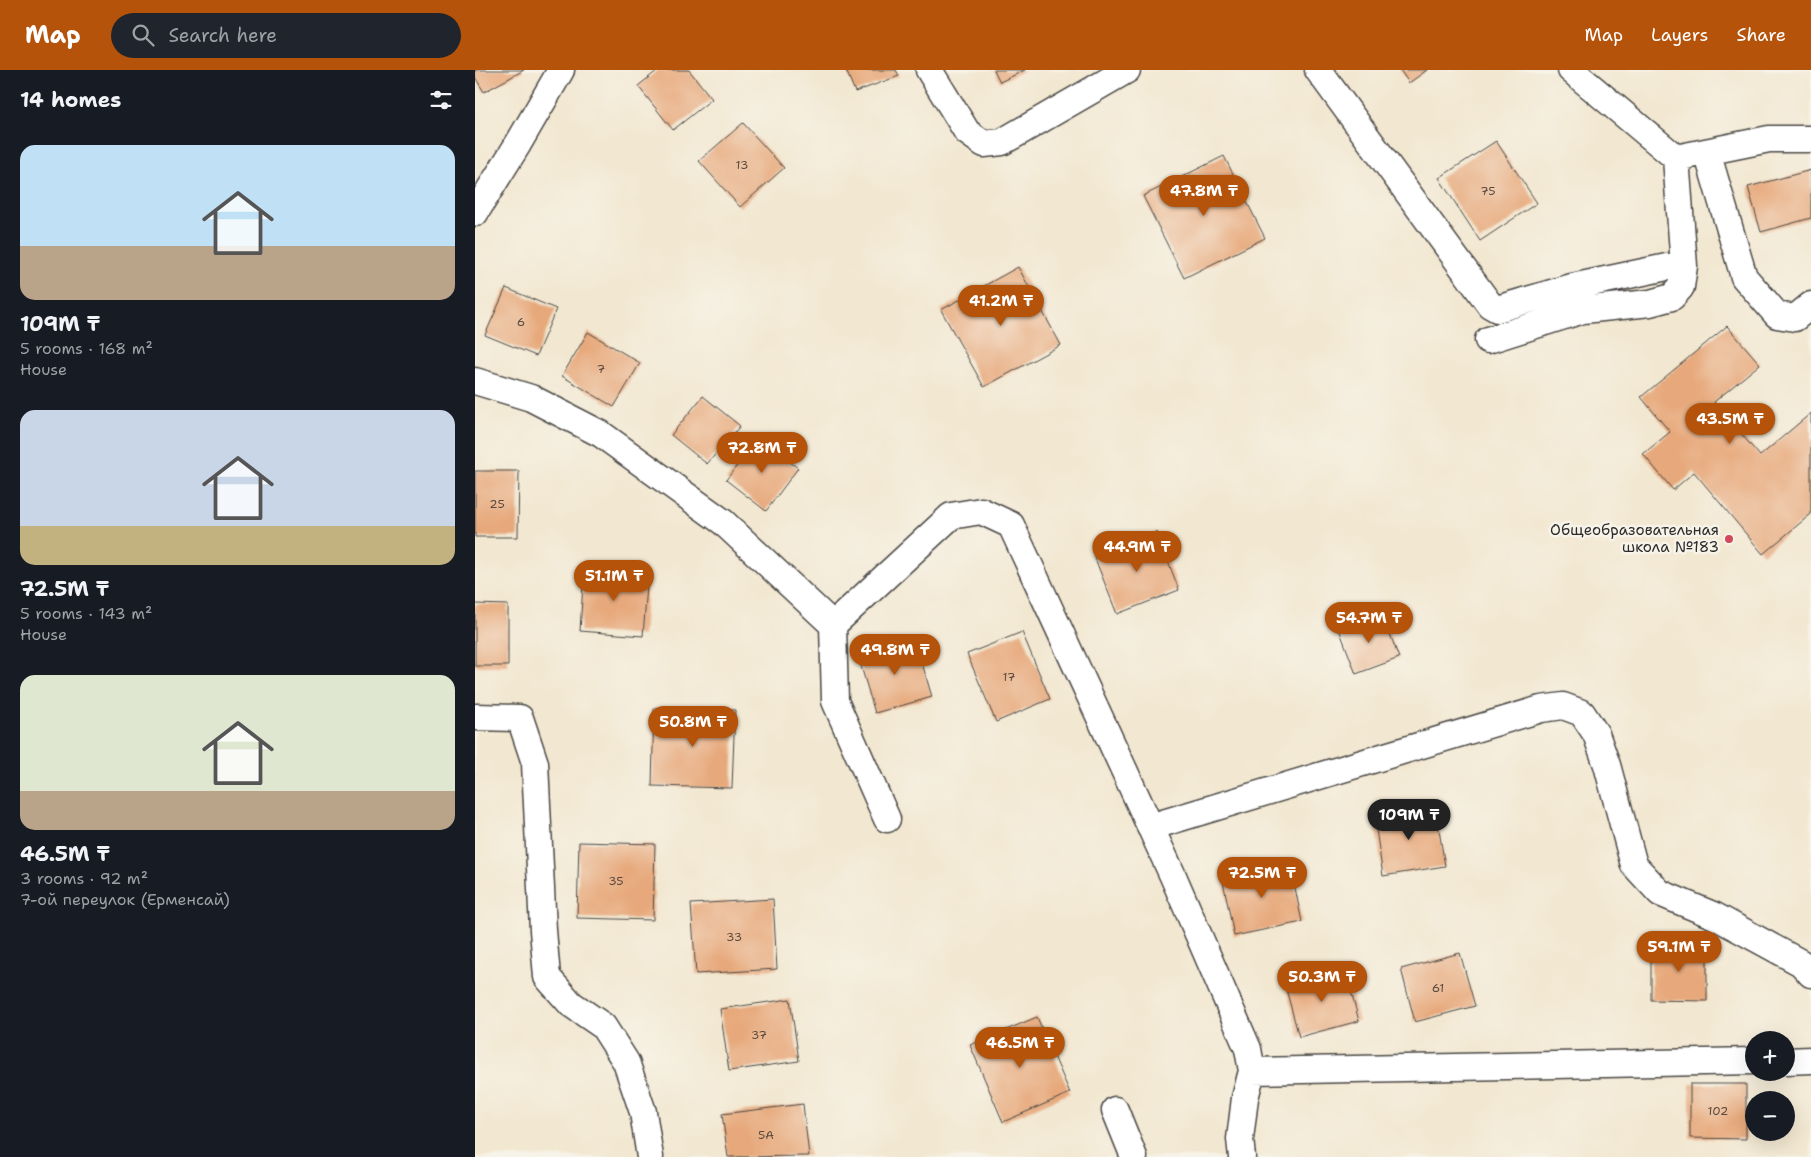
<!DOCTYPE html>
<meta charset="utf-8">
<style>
:root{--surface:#171b24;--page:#20242c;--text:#f1f3f6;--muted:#9ea1a6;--accent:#b45309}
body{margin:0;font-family:"Shantell Sans",sans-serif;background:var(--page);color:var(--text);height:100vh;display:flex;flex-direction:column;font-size:19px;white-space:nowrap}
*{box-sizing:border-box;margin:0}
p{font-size:16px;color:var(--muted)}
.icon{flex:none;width:28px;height:28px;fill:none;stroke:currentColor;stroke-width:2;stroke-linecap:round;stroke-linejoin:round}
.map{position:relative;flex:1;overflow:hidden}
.drawer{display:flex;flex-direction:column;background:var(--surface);width:475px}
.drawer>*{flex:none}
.tools{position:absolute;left:1270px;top:961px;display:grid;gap:10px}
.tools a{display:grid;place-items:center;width:50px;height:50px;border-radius:50%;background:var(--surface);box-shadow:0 5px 20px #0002;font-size:25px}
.price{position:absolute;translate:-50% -42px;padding:0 11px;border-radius:18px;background:var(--accent);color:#fff;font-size:16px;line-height:32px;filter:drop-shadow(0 1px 2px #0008)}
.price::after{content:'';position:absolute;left:50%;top:30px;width:15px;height:11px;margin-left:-8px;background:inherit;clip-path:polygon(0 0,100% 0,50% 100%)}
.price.selected{background:#222;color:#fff}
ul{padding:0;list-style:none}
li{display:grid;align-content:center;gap:10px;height:265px;padding:0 20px}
li span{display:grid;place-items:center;height:155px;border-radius:15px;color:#555}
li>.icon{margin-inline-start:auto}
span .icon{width:90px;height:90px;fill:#fffc;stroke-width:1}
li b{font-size:21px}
h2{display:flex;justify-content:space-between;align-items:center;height:60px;padding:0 20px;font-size:21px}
header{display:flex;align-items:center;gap:30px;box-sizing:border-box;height:70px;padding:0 25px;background:var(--accent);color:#fff}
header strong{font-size:24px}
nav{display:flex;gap:28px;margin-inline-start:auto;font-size:18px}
.search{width:350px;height:45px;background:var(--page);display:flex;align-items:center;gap:12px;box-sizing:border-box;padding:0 18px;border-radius:28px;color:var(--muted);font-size:19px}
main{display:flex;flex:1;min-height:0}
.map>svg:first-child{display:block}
</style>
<header>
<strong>Map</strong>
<div class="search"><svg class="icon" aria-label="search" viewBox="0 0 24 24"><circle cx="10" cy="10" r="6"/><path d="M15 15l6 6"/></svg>Search here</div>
<nav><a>Map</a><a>Layers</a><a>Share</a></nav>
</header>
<main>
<section class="drawer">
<h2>14 homes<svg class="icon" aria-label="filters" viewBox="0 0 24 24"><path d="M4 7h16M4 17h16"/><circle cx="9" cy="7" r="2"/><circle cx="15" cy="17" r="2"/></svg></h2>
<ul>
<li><span style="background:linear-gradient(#bfe0f5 65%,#b9a48a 0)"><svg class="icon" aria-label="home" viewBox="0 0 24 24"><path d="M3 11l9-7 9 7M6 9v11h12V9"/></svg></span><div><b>109M ₸</b><p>5 rooms · 168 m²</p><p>House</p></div></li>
<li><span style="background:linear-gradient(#c9d6e8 75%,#c2b280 0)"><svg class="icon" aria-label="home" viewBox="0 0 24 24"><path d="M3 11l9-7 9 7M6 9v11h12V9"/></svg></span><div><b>72.5M ₸</b><p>5 rooms · 143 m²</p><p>House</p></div></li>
<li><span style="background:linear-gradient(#dfe7d0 75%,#b9a48a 0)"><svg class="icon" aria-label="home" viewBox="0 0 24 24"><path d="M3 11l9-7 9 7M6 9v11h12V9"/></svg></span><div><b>46.5M ₸</b><p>3 rooms · 92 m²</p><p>7-ой переулок (Ерменсай)</p></div></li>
</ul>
</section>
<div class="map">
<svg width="1336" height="1087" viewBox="0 0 1336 1087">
<rect width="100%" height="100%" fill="#f7f3e8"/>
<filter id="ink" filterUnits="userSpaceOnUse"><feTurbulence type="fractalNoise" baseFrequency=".02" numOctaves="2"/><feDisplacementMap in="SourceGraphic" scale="10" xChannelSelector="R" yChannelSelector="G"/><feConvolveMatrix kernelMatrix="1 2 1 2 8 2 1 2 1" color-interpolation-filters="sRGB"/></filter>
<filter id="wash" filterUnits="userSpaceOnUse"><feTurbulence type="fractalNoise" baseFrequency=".0096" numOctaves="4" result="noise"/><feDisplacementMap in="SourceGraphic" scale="20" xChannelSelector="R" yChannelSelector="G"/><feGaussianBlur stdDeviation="1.12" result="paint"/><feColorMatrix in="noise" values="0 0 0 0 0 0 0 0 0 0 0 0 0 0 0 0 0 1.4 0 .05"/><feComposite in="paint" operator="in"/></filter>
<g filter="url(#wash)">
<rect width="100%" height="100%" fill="#f2e7d0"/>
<g id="blocks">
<path fill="#e7a97b" d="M0,0H49L9,22L0,7Z
M183,0H214L237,29L198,60L163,16Z
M371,0H421L424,6L380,22Z
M519,0H550L525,12Z
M925,0H952L934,13Z
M268,53L309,98L265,137L224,91Z
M1021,71L1062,133L1005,171L964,108Z
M749,86L790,168L709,208L668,126Z
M1336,100V148L1286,162L1273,117Z
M543,197L586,275L509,317L466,240Z
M31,218L81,239L61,286L10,265Z
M1252,256L1285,294L1239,332L1285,386L1336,343V444L1288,484L1219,402L1198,420L1168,384L1195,362L1166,327Z
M113,262L165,293L139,337L87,306Z
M228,326L265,356L232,394L196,365Z
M283,368L323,398L291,441L251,410Z
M0,401H44L43,467H0Z
M682,462L704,520L642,544L619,486Z
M109,498L173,503L168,566L105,561Z
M0,534L33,535V596H0Z
M907,543L924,588L881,604L864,559Z
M547,562L575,629L521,652L492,584Z
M440,569L457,627L400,643L383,586Z
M179,638L260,640L257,718L177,716Z
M960,736L970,796L908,806L899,746Z
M104,772L180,774L178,850L102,848Z
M815,793L827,852L759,866L747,806Z
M298,829L302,899L221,904L216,834Z
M1176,876H1232V931L1176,930Z
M985,883L1000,936L940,952L926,899Z
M870,899L884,951L824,967L810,915Z
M315,929L324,991L254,1001L245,939Z
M562,947L595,1023L528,1052L495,975Z
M1215,1014H1271V1069L1215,1068Z
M328,1034L334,1086L253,1087L247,1044Z"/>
</g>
</g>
<g filter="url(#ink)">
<use href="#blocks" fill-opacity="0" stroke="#494744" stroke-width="1"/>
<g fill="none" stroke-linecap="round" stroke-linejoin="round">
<g stroke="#494744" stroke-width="29">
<path id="minor" d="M454,0L492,62L509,74L527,72L652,0
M843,0L1015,235L1022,239L1097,217L1192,197L1209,196
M1096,0L1201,88
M1232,82L1269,207L1302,245L1320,248L1336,235
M0,143L43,74L86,0
M1013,270L1108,240L1175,233L1197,227L1206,217L1209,196L1201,88L1294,69H1336
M0,311L56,328L126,364L248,452L358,555L360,631L412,749
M358,555L476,446L506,441L536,455L698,806L773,979L777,1001L770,1028L765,1069L767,1087
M0,647L45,648L60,693L68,860L72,907L96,934L128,956L151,992L168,1042L175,1087
M675,757L1066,639L1088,636L1107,643L1121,664L1132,695L1159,795L1185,823L1240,846L1326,893L1336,904
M1311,991L1336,990
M777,1001L1279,991
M640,1040L659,1087"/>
</g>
<use href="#minor" stroke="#fff" stroke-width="26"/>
</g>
</g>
<circle fill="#d1495b" stroke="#f7f3e8" stroke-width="2" cx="1254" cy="469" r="5"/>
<g text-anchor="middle" stroke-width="5" stroke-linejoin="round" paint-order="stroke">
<g font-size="12" fill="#5a4a3f">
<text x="267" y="99">13</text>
<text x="1013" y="125">75</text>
<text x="46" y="256">6</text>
<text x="126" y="303">7</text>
<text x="22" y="438">25</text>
<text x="534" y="611">17</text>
<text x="141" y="815">35</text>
<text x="259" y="871">33</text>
<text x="963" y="922">61</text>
<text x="284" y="969">37</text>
<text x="1243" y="1045">102</text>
<text x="291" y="1069">5А</text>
</g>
<g font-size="15" fill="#2b2b2b" stroke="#f7f3e8" text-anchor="end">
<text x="1244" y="465">Общеобразовательная<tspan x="1244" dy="17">школа №183</tspan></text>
</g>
</g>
</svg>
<div class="tools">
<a>+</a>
<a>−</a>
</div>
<b class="price" style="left:729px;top:147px">47.8M ₸</b>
<b class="price" style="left:526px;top:257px">41.2M ₸</b>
<b class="price" style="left:1255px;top:375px">43.5M ₸</b>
<b class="price" style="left:287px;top:404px">72.8M ₸</b>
<b class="price" style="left:662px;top:503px">44.9M ₸</b>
<b class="price" style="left:139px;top:532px">51.1M ₸</b>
<b class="price" style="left:894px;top:574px">54.7M ₸</b>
<b class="price" style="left:420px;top:606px">49.8M ₸</b>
<b class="price" style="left:218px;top:678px">50.8M ₸</b>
<b class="price selected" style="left:934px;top:771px">109M ₸</b>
<b class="price" style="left:787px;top:829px">72.5M ₸</b>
<b class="price" style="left:1204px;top:903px">59.1M ₸</b>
<b class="price" style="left:847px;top:933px">50.3M ₸</b>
<b class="price" style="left:545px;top:999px">46.5M ₸</b>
</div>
</main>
